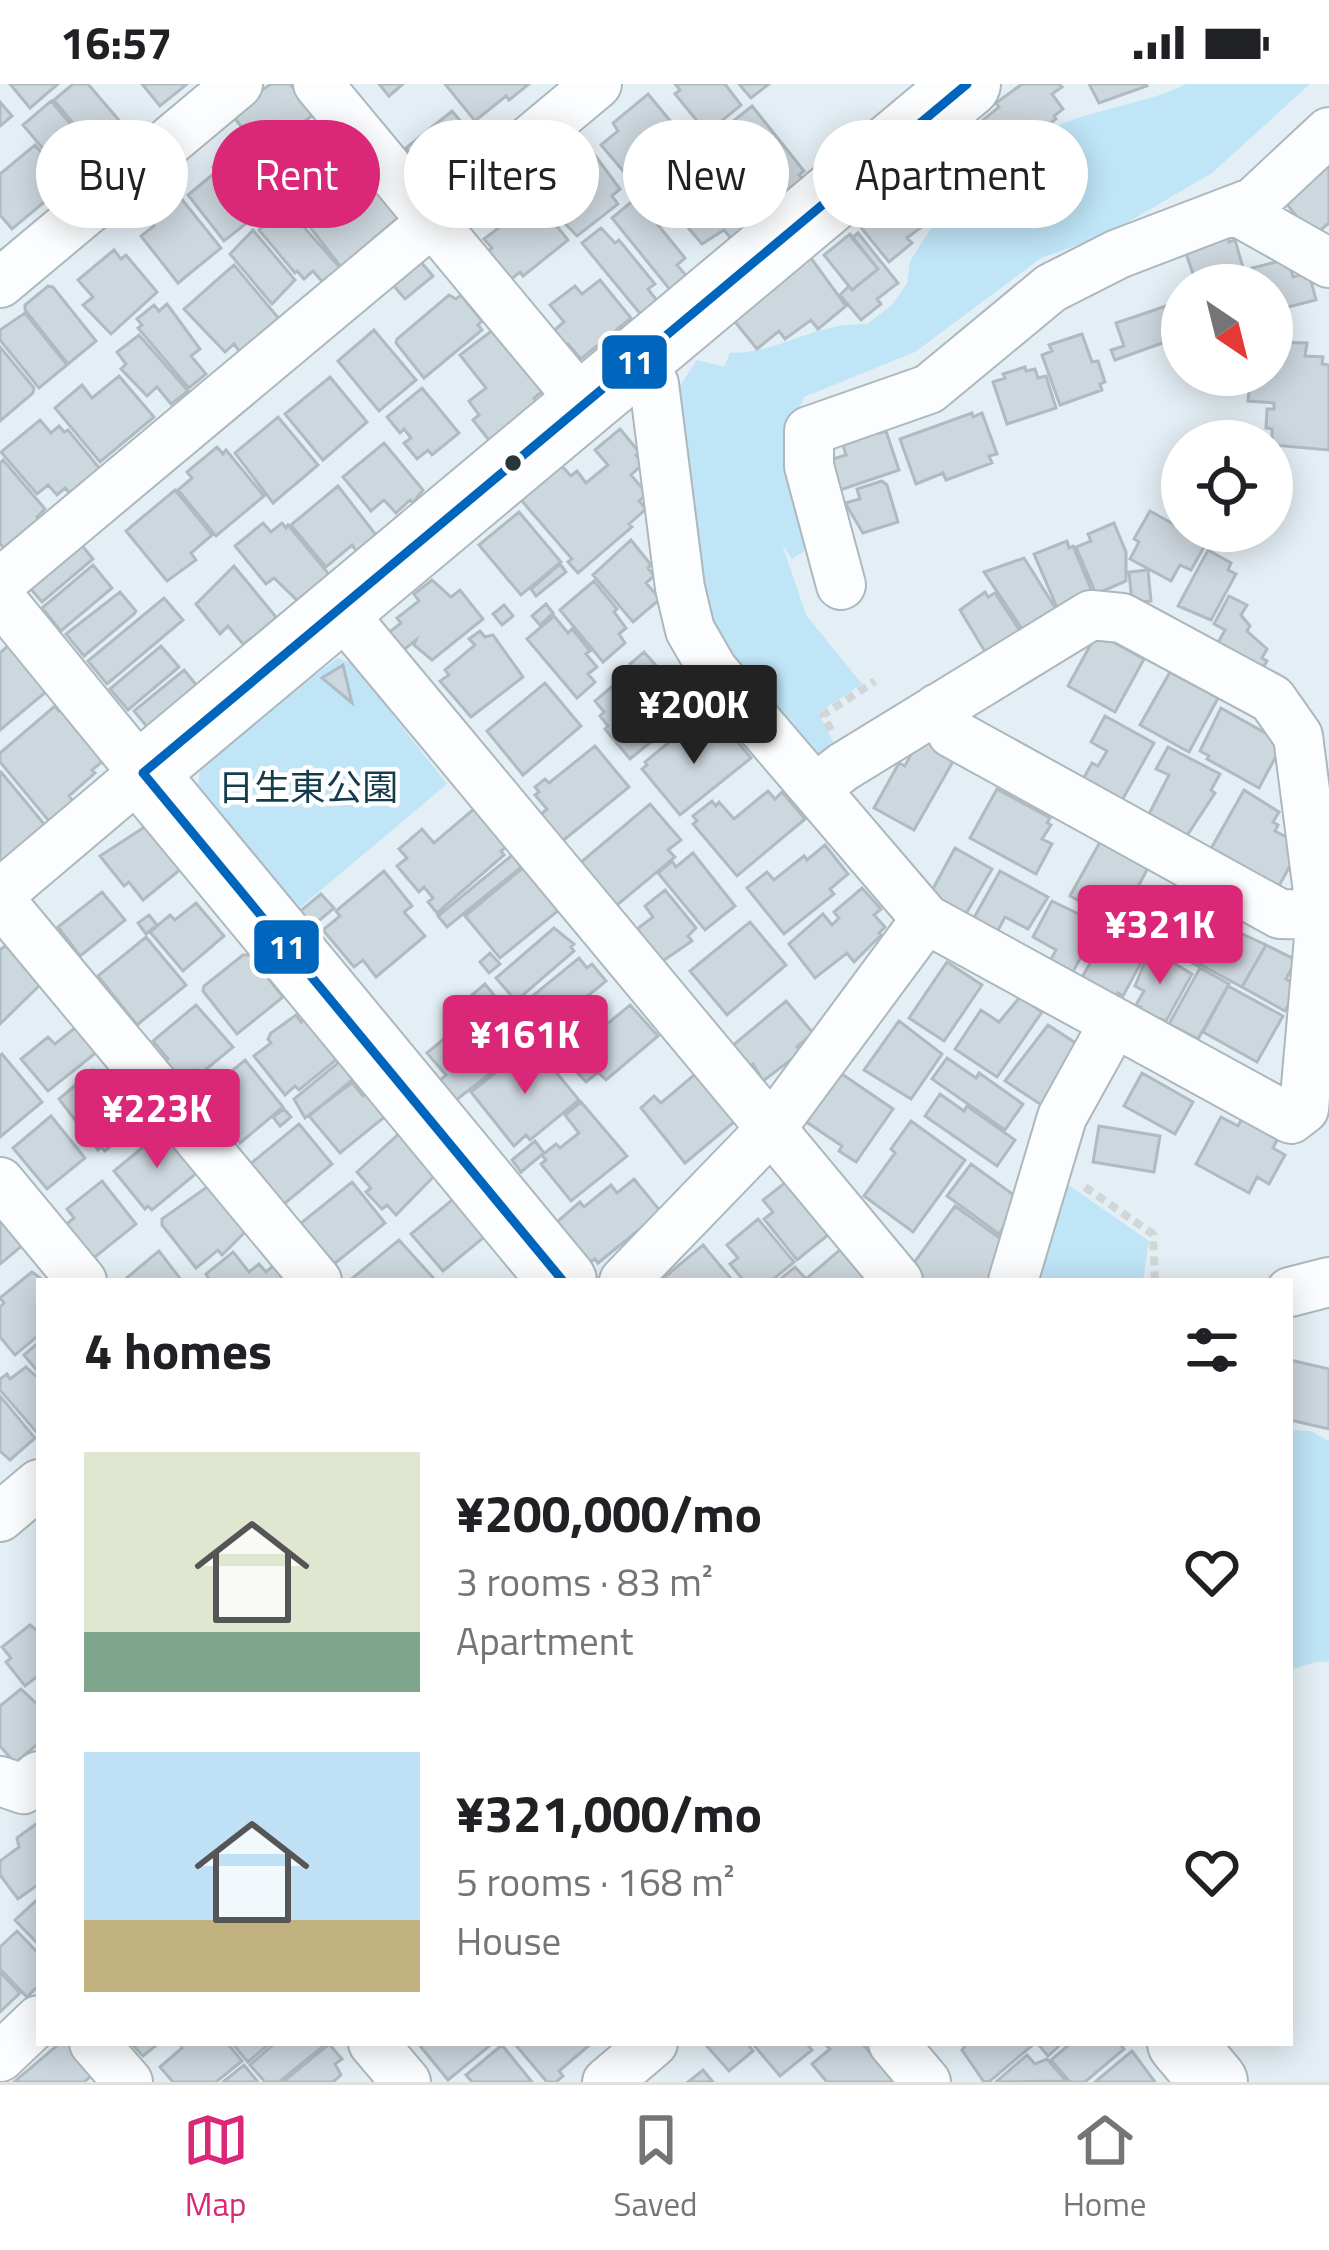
<!DOCTYPE html>
<meta charset="utf-8">
<style>
:root{--surface:#fff;--page:#f2f2f2;--text:#202124;--muted:#757577;--line:#e0e0e0;--accent:#db2777}
body{margin:0;font-family:"Titillium Web","Noto Sans JP",sans-serif;background:var(--page);color:var(--text);height:100vh;display:flex;flex-direction:column;font-size:45px;white-space:nowrap}
*{box-sizing:border-box;margin:0}
p{font-size:39px;color:var(--muted)}
.icon{flex:none;width:66px;height:66px;fill:none;stroke:currentColor;stroke-width:2;stroke-linecap:round;stroke-linejoin:round}
.map{position:relative;flex:1;overflow:hidden}
.details{position:absolute;left:36px;top:1194px;width:1257px;height:768px;display:flex;flex-direction:column;background:var(--surface);border-radius:0px;box-shadow:0 6px 30px #0003}
.details>*{flex:none}
.top-card{position:absolute;left:36px;top:36px;width:1257px;height:108px;display:flex;gap:24px}
.needle{width:78px;rotate:145deg}
.controls{position:absolute;left:1161px;top:180px;display:grid;gap:24px}
.controls a{display:grid;place-items:center;width:132px;height:132px;border-radius:50%;background:var(--surface);box-shadow:0 6px 30px #0003;font-size:60px}
.price{position:absolute;translate:-50% -102px;padding:0 27px;border-radius:12px;background:var(--accent);color:#fff;font-size:39px;line-height:78px;filter:drop-shadow(0 3px 6px #0008)}
.price::after{content:'';position:absolute;left:50%;top:72px;width:36px;height:27px;margin-left:-18px;background:inherit;clip-path:polygon(0 0,100% 0,50% 100%)}
.price.current{background:#222;color:#fff}
ul{padding:0;list-style:none}
li{display:flex;align-items:center;gap:36px;height:300px;padding:0 48px}
li span{display:grid;place-items:center;flex:none;width:336px;height:240px;border-radius:0px;color:#555}
li>.icon{margin-inline-start:auto}
span .icon{width:144px;height:144px;fill:#fffc;stroke-width:1}
li b{font-size:51px}
h2{display:flex;justify-content:space-between;align-items:center;height:144px;padding:0 48px;font-size:51px}
.tag{padding:0 42px;border-radius:54px;background:var(--surface);box-shadow:0 6px 30px #0003;font-size:42px;line-height:108px}
.tag.current{background:var(--accent);color:#fff}
.status{display:flex;justify-content:space-between;align-items:center;height:84px;padding:0 60px;background:var(--surface);direction:ltr}
.status svg{height:33px;fill:currentColor}
.menu{display:flex;justify-content:space-around;align-items:center;height:168px;border-top:3px solid var(--line);background:var(--surface);font-size:33px;color:var(--muted)}
.menu a{display:grid;justify-items:center;gap:6px}
.menu .current{color:var(--accent)}
.map>svg:first-child{display:block}
</style>
<div class="status"><b>16:57</b><svg viewBox="0 0 49 12"><path d="M0 12V9h3v3zM5 12V6h3v6zM10 12V3h3v9zM15 12V0h3v12zM26 1h20v11H26zM47 4h2v5h-2z"/></svg></div>
<div class="map">
<svg width="1329" height="1998" viewBox="0 0 1329 1998">
<rect width="100%" height="100%" fill="#e4eff5"/>
<path fill="#bfe5f7" d="M1186,0H1310L1212,89L1106,151L1041,174L915,268L804,313L795,336L814,461L792,475L782,460L806,531L862,600L818,629L839,669L829,675L804,671L729,581L702,526L675,309L697,276L724,283L730,269C779,269 816,238 867,240L892,221L907,199L910,177L942,127L953,99C1001,116 1012,74 1044,50C1072,28 1150,20 1186,0Z
M338,574L352,579L447,700L296,827L197,713L201,675Z
M1054,1091L1149,1157L1143,1197H1023Z
M1290,1346L1310,1347L1329,1357V1578H1316L1290,1586Z"/>
<path fill="#cdd7de" stroke="#b0bac1" stroke-width="3" d="M10,0H58L30,24Z
M73,0H88L124,42L95,66L54,16Z
M142,0H187L160,22Z
M271,0H290L314,30L272,63L269,60L260,67L230,28Z
M379,0H403L389,12Z
M445,0H529L509,16L506,12L475,37Z
M675,0H725L741,21L707,49L675,10L680,6Z
M739,0H769L751,14Z
M1022,0H1059L1062,3L1052,10L1063,25L1054,32L1056,35L1007,71L982,37L999,23L996,19Z
M1089,0H1146L1147,2L1099,19Z
M648,10L687,57L676,66L681,72L644,101L628,84L624,88L601,61L618,47L613,39Z
M51,17L94,68L65,91L23,41Z
M0,18L12,32L0,42Z
M752,22L804,87L799,91L804,96L761,128L741,103L758,89L722,46Z
M452,27L482,63L436,100L406,64Z
M309,40L330,66L326,69L333,78L286,115L259,80Z
M990,47L1007,71L966,102L948,80Z
M585,58L620,105L612,112L618,120L577,152L554,128L567,115L546,89Z
M35,61L67,99L12,145L0,131V90Z
M237,64L278,114L224,157L188,111L217,87L213,83Z
M699,66L723,96L719,100L722,103L677,139L650,105Z
M935,76L949,93L927,110L935,120L918,133L924,141L907,154L912,159L889,178L854,135L910,90L914,93Z
M1329,78V139L1317,149L1304,142L1283,115Z
M357,80L400,132L341,183L299,129Z
M729,102L760,140L738,163L724,146L702,160L684,139Z
M529,108L568,156L523,192L520,188L508,198L485,170L492,164L484,155L509,136L503,129Z
M180,113L221,164L178,199L141,152L154,142L151,137Z
M636,114L685,174L677,181L688,194L671,207L612,134Z
M286,123L342,186L324,200L313,187L304,195L297,187L295,189L259,146Z
M601,144L615,159L619,156L655,200L648,205L659,219L642,232L582,159Z
M253,146L295,196L272,220L230,170Z
M858,149L898,199L877,215L881,220L861,236L840,211L849,202L852,206L878,185L852,154Z
M1226,149L1229,158L1235,156L1246,194L1226,201H1197L1184,164Z
M850,150L878,185L852,206L824,171Z
M114,166L121,175L126,171L157,208L111,250L83,221L93,213L78,196Z
M808,170L846,222L818,245L811,236L785,255L779,247L757,265L731,233Z
M415,171L433,192L405,215L387,194Z
M1288,175L1293,193L1309,189L1316,216L1272,227V201H1256L1252,184Z
M234,181L286,243L240,268L234,260L225,268L184,225Z
M600,196L631,234L581,275L568,260L563,263L551,249L564,238L550,221L575,202L582,210Z
M48,202L53,203L96,257L68,280L25,226V221Z
M449,211L456,215L461,211L482,237L478,241L482,246L424,294L396,259L397,255Z
M1175,219L1182,252L1115,276L1111,266L1124,262L1116,239Z
M167,220L200,265L191,272L206,290L189,304L138,244L142,241L137,235L154,221L159,227Z
M25,229L67,281L39,304L0,256V246Z
M494,245L543,307L534,314L537,318L492,360L473,336L479,331L469,317L486,304L460,271Z
M374,246L416,296L379,327L338,277Z
M1082,250L1092,278L1098,277L1105,298L1100,300L1102,306L1060,321L1042,271L1052,267L1049,261Z
M139,251L188,307L171,320L157,303L147,312L121,285L126,280L117,268Z
M1272,258L1307,259L1305,272L1323,273L1322,280L1329,281V366L1272,361V345L1266,344L1267,325H1274V319L1248,317L1250,296L1244,295V291H1272Z
M0,263L34,304L33,309L0,337Z
M1025,283L1026,287L1035,285L1038,294L1046,292L1056,324L1007,340L993,298L1005,294L1003,290Z
M119,292L154,333L100,378L55,324L82,301L92,314Z
M330,293L367,338L323,376L285,330Z
M422,304L459,349L432,371L428,366L417,375L404,359L411,354L404,345L400,349L387,333Z
M972,329L973,333L982,329L997,370L989,372L992,379L946,396L943,389L916,400L900,355Z
M278,333L318,381L273,419L235,369Z
M40,336L51,349L59,342L64,348L68,346L101,386L71,411L65,404L57,411L48,401L37,410L1,368Z
M878,342L880,349L886,347L899,386L840,406L830,376L846,371L843,361L858,356L856,349Z
M620,345L639,368L636,371L643,380L631,391L647,410L639,417L646,425L629,440L632,443L578,489L568,478L572,475L521,416L561,381L571,392L577,387L586,399L608,381L595,366Z
M384,359L423,406L413,419L410,416L396,429L384,416L371,427L343,393Z
M217,363L223,370L226,366L264,412L216,452L178,406L192,394L187,388Z
M3,376L45,425L37,433L40,436L5,465L0,460V379Z
M882,397L887,401L898,438L863,449L845,419L860,415L857,405Z
M338,402L379,455L357,468L352,461L326,483L291,441Z
M175,406L212,451L191,469L196,476L167,497L126,447Z
M1150,427L1177,442L1182,433V447H1213L1191,486L1180,481L1171,497L1130,475L1139,458L1134,455Z
M519,428L561,478L521,511L479,461Z
M263,439L271,448L282,439L286,444L288,441L337,500L306,525L274,494L266,500L235,462Z
M1114,439L1126,468V497L1096,510L1076,463L1091,457L1088,450Z
M75,453L93,475L42,518L23,496Z
M631,456L651,481L648,484L654,492L646,499L660,515L633,538L593,491Z
M1067,457L1069,464L1073,462L1097,520L1059,528L1034,470Z
M1208,466L1231,479L1228,486L1236,490L1211,536L1178,522Z
M1024,474L1061,533L1026,551L984,488Z
M560,480L566,488L536,512L531,505Z
M93,481L112,504L61,547L42,524Z
M234,482L276,533V538L243,560L228,542L220,550L196,520Z
M1148,486L1151,517L1132,519L1129,488Z
M432,496L451,513L460,506L483,535L432,576L414,561L416,556L396,572L382,554L401,539L397,534L419,517L414,510Z
M594,497L617,525L614,528L626,544L619,550L625,559L603,578L560,526Z
M120,508L136,527L134,530L84,572L66,550Z
M985,508L988,513L995,509L1026,556L990,576L960,526Z
M1229,512L1247,521L1241,531L1250,542L1247,547L1267,565L1262,574L1267,577L1260,589L1215,564L1225,546L1214,540Z
M164,514L183,536L107,600L88,577Z
M546,520L553,529L540,541L532,532Z
M504,521L513,532L502,541L493,530Z
M554,532L568,549L572,545L590,567L586,570L597,583L588,590L595,598L577,614L527,555Z
M480,547L485,553L493,551L523,593L471,633L440,597L449,591L445,586L475,561L469,555Z
M1097,549L1144,575L1115,628L1068,602Z
M9,561L47,607L0,646V569Z
M161,562L179,583L128,626L110,605Z
M644,568L667,594L682,582L707,612L630,675L605,645L608,642L600,632L604,628L595,617L633,585L630,580Z
M343,581L352,619L322,594Z
M184,586L203,609L153,650L134,627Z
M1170,588L1218,614L1189,668L1140,641Z
M545,599L581,642L523,691L487,647Z
M55,622L59,627L62,625L104,676L92,686L95,689L69,712L77,722L53,742L0,678V669Z
M1221,624L1283,659L1259,704L1207,675L1209,672L1200,667Z
M1105,632L1154,659L1120,720L1081,699L1092,679L1098,682L1107,667L1091,658Z
M709,640L723,657L731,650L751,674L680,731L642,685L647,681L645,678L680,649L687,658Z
M923,656L955,674L914,746L874,724L899,679L905,682L915,662Z
M595,662L629,703L560,759L539,732L547,725L535,711L539,708L535,703L545,695L549,699Z
M1168,663L1220,690L1211,706L1215,709L1186,753L1148,732L1169,691L1156,685Z
M1,688L49,746L0,786V689Z
M997,705L1050,734L1047,739L1051,741L1042,755L1052,760L1036,790L970,754Z
M1244,706L1279,728L1273,738L1278,741L1275,747L1294,757L1288,769L1295,773L1276,807L1208,770Z
M768,707L775,715L782,708L805,735L737,792L693,740L697,737L693,732L712,717L716,722L719,718L734,735Z
M650,720L681,756L668,766L675,773L616,822L580,779Z
M474,725L511,759L501,767L504,771L437,829L428,818L433,814L424,803L419,808L397,782L407,774L399,765L422,745L434,759Z
M146,742L181,785L143,816L129,798L124,802L100,772Z
M1100,758L1148,784L1119,838L1070,812Z
M825,761L848,790L830,805L834,810L784,850L747,804L767,788L774,796L804,772L807,776Z
M955,764L992,785L963,835L928,814Z
M516,768L525,780L447,843L438,832Z
M693,769L735,822L705,846L658,789L672,777L676,783Z
M525,782L560,825L500,874L465,832Z
M384,787L412,822L404,828L425,852L376,893L363,876L354,883L323,846L340,832L336,827Z
M1000,787L1048,813L1028,845L1005,833L994,854L970,841Z
M1180,798L1229,825L1198,882L1143,852Z
M862,804L881,825L874,831L885,843L879,849L881,851L854,878L847,869L815,894L789,860L823,830L832,841L839,834L834,828Z
M665,806L696,844L688,852L692,857L654,883L633,857L641,850L637,845L653,833L645,822Z
M102,808L125,836L80,872L58,843Z
M321,810L334,824L310,844L298,829Z
M1052,817L1099,840L1069,895L1047,883L1056,866L1033,853Z
M196,819L224,852L183,887L150,848L170,831L175,836Z
M149,831L157,841L146,850L138,839Z
M750,838L786,881L727,931L690,887Z
M1111,841L1150,862L1123,912L1118,909L1114,918L1079,899L1093,874L1089,872Z
M554,844L574,860L571,863L574,867L516,917L496,894Z
M1238,848L1266,861L1242,903L1201,881L1217,853L1231,861Z
M146,853L186,901L137,941L98,892Z
M9,859L42,899L0,940V866Z
M1266,861L1296,876L1286,895L1293,899L1296,907L1285,927L1242,903Z
M1154,867L1192,890L1166,937L1161,935L1159,939L1138,928L1141,923L1136,921L1144,907L1135,902L1146,875Z
M490,869L500,880L489,889L480,878Z
M243,871H250L283,913L237,950L203,907L204,902Z
M579,874L587,884L592,880L606,897L546,946L524,919Z
M947,878L982,901L944,957L909,934Z
M1200,884L1229,900L1198,955L1169,940Z
M485,900L528,953L511,966L515,970L455,1017L438,998L446,991L427,969L469,934L459,922Z
M1228,902L1283,932L1257,978L1203,948Z
M1020,913L1042,928L997,993L955,965L981,926L999,938Z
M786,917L813,949L797,963L801,968L763,997L753,980L749,983L731,963Z
M196,921L233,963L199,991L195,986L181,999L164,979L168,975L153,957Z
M630,921L658,952L606,996L598,988L586,998L565,975Z
M296,931L301,938L310,931L343,970L299,1006L295,1002L285,1011L254,972L271,959L268,955L271,949Z
M899,937L942,970L911,1015L864,986Z
M1048,941L1082,963L1043,1022L1005,997Z
M76,943L97,968L48,1007L21,975L48,953L55,960Z
M524,966L529,973L535,968L539,974L542,971L579,1016L530,1056L526,1051L514,1062L471,1008Z
M2,970L42,1018L0,1053V972Z
M345,973L361,992L305,1034L294,1015Z
M947,974L976,994L979,989L1023,1020L1005,1046L932,995Z
M245,976L283,1023L240,1059L236,1053L232,1056L198,1015Z
M93,986L136,1034L133,1037L136,1040L105,1067L101,1063L98,1066L59,1015Z
M700,986L740,1033L685,1079L641,1024L654,1012L661,1019Z
M839,988L893,1025L856,1078L839,1067L842,1062L805,1037Z
M1142,989L1193,1018L1175,1050L1124,1022Z
M351,997L363,1012L368,1008L387,1031L340,1069L309,1032Z
M940,1010L964,1027L967,1022L1015,1056L997,1082L925,1032Z
M581,1018L627,1072L571,1117L541,1080L546,1076L542,1071L556,1060L560,1064L579,1049L565,1031Z
M284,1025L291,1033L280,1042L273,1033Z
M51,1032L85,1074L47,1105L13,1064Z
M1243,1032L1279,1052L1273,1064L1285,1071L1269,1100L1257,1093L1249,1109L1196,1080L1221,1033L1238,1042Z
M911,1037L965,1076L913,1148L864,1112L895,1069L891,1065Z
M299,1040L332,1080L283,1121L249,1081Z
M1099,1042L1160,1052L1154,1088L1093,1078Z
M165,1045L199,1087L152,1126L148,1122L145,1125L114,1087Z
M402,1047L438,1088L396,1131L387,1121L382,1125L366,1108L371,1104L357,1088Z
M535,1057L544,1069L521,1088L512,1076Z
M971,1080L1022,1117L999,1150L947,1112Z
M791,1094L833,1147L797,1176L764,1135L773,1128L763,1116Z
M634,1095L661,1128L598,1179L595,1175L590,1178L557,1138L580,1118L584,1123L611,1101L617,1109Z
M102,1097L136,1140L90,1177L63,1143L74,1134L67,1125Z
M214,1098L247,1146L222,1171L218,1166L196,1184L162,1141V1135Z
M352,1098L385,1139L328,1185L295,1144Z
M458,1111L489,1149L443,1187L411,1150Z
M955,1122L1008,1160L993,1181L1003,1188L997,1197H925L915,1190L913,1180Z
M0,1123L23,1161L0,1180Z
M758,1135L794,1178L771,1197H744L730,1180L738,1174L727,1161Z
M399,1156L436,1197H349Z
M703,1161L733,1197H660Z
M842,1164L870,1197H778L795,1183L806,1195Z
M159,1167L182,1197H123Z
M233,1168L249,1188L259,1180L266,1188L279,1177L296,1197H210L206,1190Z
M32,1188L44,1197H39V1251L15,1271L0,1253V1223L4,1219L0,1214Z
M39,1258V1289L24,1271Z
M1290,1276L1329,1285V1345L1290,1336Z
M26,1283L39,1295V1351L0,1306V1295L7,1290L10,1295Z
M0,1312L35,1354L10,1376L0,1367Z
M30,1541L39,1548V1591L25,1602L6,1578L11,1574L2,1563Z
M21,1605L39,1622V1659L15,1679L0,1662V1622Z
M39,1738V1800L18,1815L0,1791V1777L19,1763L17,1754Z
M39,1814V1861L15,1836Z
M17,1847L39,1870V1906L37,1903L27,1913L0,1885V1863Z
M0,1888L20,1909L0,1928Z
M60,1959H79L96,1988L84,1998H14Z
M131,1959H159L143,1972Z
M227,1959L242,1977L216,1998H173L160,1983L182,1964L180,1959Z
M232,1959H270L248,1978Z
M275,1959L289,1960L327,1959L279,1998H265L250,1981Z
M425,1959H493L448,1996L421,1963Z
M514,1959H592L559,1987L563,1992L556,1998H547Z
M747,1959L753,1967L729,1987L705,1960Z
M752,1959H806L812,1966L780,1992Z
M831,1959H862L894,1998H827L812,1980L830,1965L827,1962Z
M967,1959H1035L990,1997L984,1998L962,1966Z
M1037,1959H1062L1048,1972Z
M1071,1959H1119L1124,1965L1085,1998H1070L1051,1976Z
M329,1960L342,1975L335,1980L341,1991L333,1998H283Z
M502,1961L532,1998H472L466,1991Z
M1132,1967L1155,1998H1095Z
M1027,1971L1035,1980L1047,1975L1066,1997L996,1998Z
M244,1981L258,1998H223Z
M703,1986L713,1998H688Z"/>
<g fill="none" stroke-linecap="round" stroke-linejoin="round">
<g stroke="#acb8be" stroke-width="52">
<path id="street" d="M318,0L584,320
M1237,127L1329,179
M0,199L238,0
M636,277L654,300L680,504L690,546L713,586L926,835L1291,1035L1304,1025L1321,831L1298,652L1272,615L1122,534L1091,531L843,683L815,705
M0,499L597,0
M841,501L809,382V347L929,305L1051,204L1118,170L1254,118L1329,48
M0,514L143,689L0,810
M338,524L898,1197
M938,624L952,649L1280,830L1321,831
M0,816L317,1197
M0,1098L82,1197
M624,1197L770,1046L926,835
M1013,1197L1062,1033L1114,939
M1290,1208L1329,1198
M0,1433L39,1400
M0,1697L23,1705L39,1692
M94,1959L128,1998
M373,1959L406,1998
M893,1959L926,1998
M0,1973L39,1936
M607,1998L653,1959"/>
</g>
<g stroke="#acb8be" stroke-width="70">
<path id="secondary" d="M563,1197L143,689L967,0
M1181,1959L1214,1998"/>
</g>
<path stroke="#d1d6d7" stroke-width="8" stroke-dasharray="9 6" stroke-linecap="butt" d="M831,646L823,631L875,597
M1085,1103L1153,1150L1155,1197"/>
<use href="#street" stroke="#fbfdfe" stroke-width="48"/>
<use href="#secondary" stroke="#fbfdfe" stroke-width="66"/>
<g stroke="#fff" stroke-width="18">
<path id="bus-1" d="M563,1197L143,689L967,0"/>
</g>
<use href="#bus-1" stroke="#0065bd" stroke-width="9"/>
</g>
<circle fill="#27363c" stroke="#fff" stroke-width="4.5" cx="513" cy="379" r="10"/>
<g text-anchor="middle" stroke-width="9" stroke-linejoin="round" paint-order="stroke">
<g font-size="36" fill="#133c4d" stroke="#fff">
<text x="308" y="716">日生東公園</text>
</g>
</g>
<g stroke="#fff" stroke-width="4.5">
<rect x="600" y="249" width="69" height="58" rx="12" fill="#0065bd"/>
<rect x="252" y="834" width="69" height="58" rx="12" fill="#0065bd"/>
</g>
<g font-size="33" text-anchor="middle" font-weight="bold" fill="#fff">
<text x="635" y="290">11</text>
<text x="287" y="875">11</text>
</g>
</svg>
<div class="controls">
<a><svg class="needle" viewBox="-14 -14 28 28"><path d="M0-13l5 13h-10z" fill="#e53935"/><path d="M0 13l5-13h-10z" fill="#757577"/></svg></a>
<a><svg class="icon" aria-label="locate" viewBox="0 0 24 24"><circle cx="12" cy="12" r="6"/><path d="M12 2v4M12 18v4M2 12h4M18 12h4"/></svg></a>
</div>
<b class="price current" style="left:694px;top:683px">¥200K</b>
<b class="price" style="left:1160px;top:903px">¥321K</b>
<b class="price" style="left:525px;top:1013px">¥161K</b>
<b class="price" style="left:157px;top:1087px">¥223K</b>
<div class="top-card">
<a class="tag">Buy</a>
<a class="tag current">Rent</a>
<a class="tag">Filters</a>
<a class="tag">New</a>
<a class="tag">Apartment</a>
</div>
<section class="details">
<h2>4 homes<svg class="icon" aria-label="filters" viewBox="0 0 24 24"><path d="M4 7h16M4 17h16"/><circle cx="9" cy="7" r="2"/><circle cx="15" cy="17" r="2"/></svg></h2>
<ul>
<li><span style="background:linear-gradient(#dfe7d0 75%,#7fa58c 0)"><svg class="icon" aria-label="home" viewBox="0 0 24 24"><path d="M3 11l9-7 9 7M6 9v11h12V9"/></svg></span><div><b>¥200,000/mo</b><p>3 rooms · 83 m²</p><p>Apartment</p></div><svg class="icon" aria-label="heart" viewBox="0 0 24 24"><path d="M12 20l-8-8c-3-5 5-10 8-4 3-6 11-1 8 4z"/></svg></li>
<li><span style="background:linear-gradient(#bfe0f5 70%,#c2b280 0)"><svg class="icon" aria-label="home" viewBox="0 0 24 24"><path d="M3 11l9-7 9 7M6 9v11h12V9"/></svg></span><div><b>¥321,000/mo</b><p>5 rooms · 168 m²</p><p>House</p></div><svg class="icon" aria-label="heart" viewBox="0 0 24 24"><path d="M12 20l-8-8c-3-5 5-10 8-4 3-6 11-1 8 4z"/></svg></li>
</ul>
</section>
</div>
<nav class="menu">
<a class="current"><svg class="icon" aria-label="map" viewBox="0 0 24 24"><path d="M3 6l6-2 6 2 6-2v14l-6 2-6-2-6 2zM9 4v14M15 6v14"/></svg>Map</a>
<a><svg class="icon" aria-label="saved" viewBox="0 0 24 24"><path d="M7 4h10v16l-5-4-5 4z"/></svg>Saved</a>
<a><svg class="icon" aria-label="home" viewBox="0 0 24 24"><path d="M3 11l9-7 9 7M6 9v11h12V9"/></svg>Home</a>
</nav>
